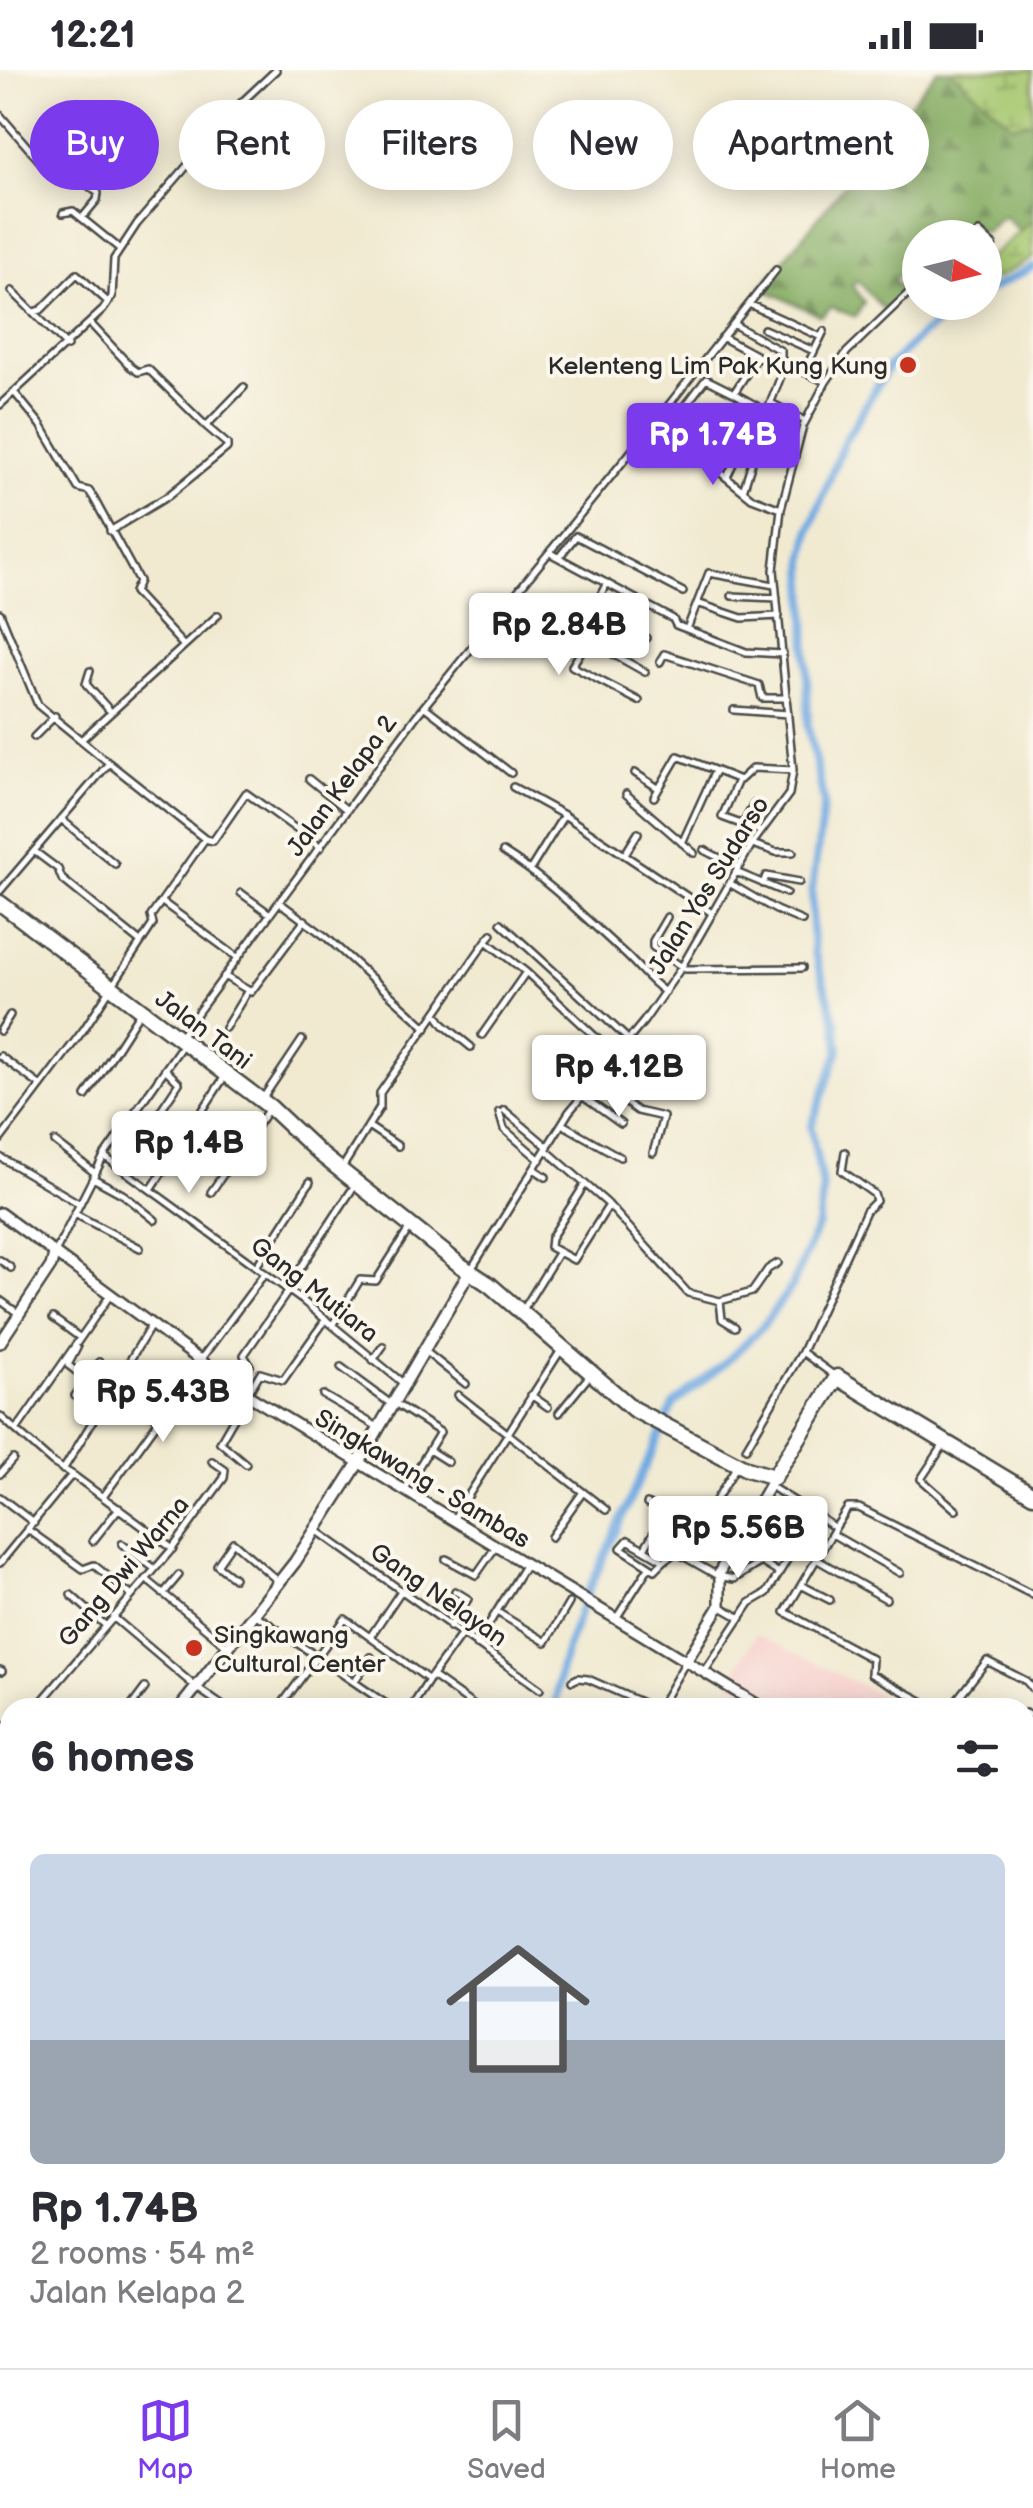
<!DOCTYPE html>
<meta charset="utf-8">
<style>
:root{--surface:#fff;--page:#f2f2f3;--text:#2b2b33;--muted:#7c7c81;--line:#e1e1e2;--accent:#7c3aed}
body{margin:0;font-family:"Balsamiq Sans",sans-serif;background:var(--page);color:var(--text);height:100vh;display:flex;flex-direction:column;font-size:38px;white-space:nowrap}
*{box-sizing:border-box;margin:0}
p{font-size:32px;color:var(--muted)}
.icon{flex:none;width:55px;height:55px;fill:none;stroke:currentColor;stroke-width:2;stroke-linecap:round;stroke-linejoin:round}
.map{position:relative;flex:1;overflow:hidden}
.drawer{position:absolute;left:0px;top:1628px;width:1035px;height:672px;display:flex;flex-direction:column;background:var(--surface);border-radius:30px 30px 0 0;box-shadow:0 5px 25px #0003}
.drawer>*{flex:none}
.banner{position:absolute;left:30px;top:30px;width:975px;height:90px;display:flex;gap:20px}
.needle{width:65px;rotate:97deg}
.controls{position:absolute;left:902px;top:150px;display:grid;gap:20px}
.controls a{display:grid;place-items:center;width:100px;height:100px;border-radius:50%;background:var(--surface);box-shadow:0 5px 25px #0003;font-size:50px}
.price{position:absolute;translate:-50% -85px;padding:0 22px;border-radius:10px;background:#fff;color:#222;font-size:32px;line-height:65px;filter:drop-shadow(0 2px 5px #0008)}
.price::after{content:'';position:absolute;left:50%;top:60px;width:30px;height:22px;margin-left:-15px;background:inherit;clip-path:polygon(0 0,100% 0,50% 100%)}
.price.current{background:var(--accent);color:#fff}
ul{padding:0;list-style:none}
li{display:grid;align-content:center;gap:20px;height:530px;padding:0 30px}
li span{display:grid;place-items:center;height:310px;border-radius:15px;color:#555}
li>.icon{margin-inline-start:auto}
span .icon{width:180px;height:180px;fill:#fffc;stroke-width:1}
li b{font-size:42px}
h2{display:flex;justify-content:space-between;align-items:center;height:120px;padding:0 30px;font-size:42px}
.tag{padding:0 35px;border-radius:45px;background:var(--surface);box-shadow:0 5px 25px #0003;font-size:35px;line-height:90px}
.tag.current{background:var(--accent);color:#fff}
.status{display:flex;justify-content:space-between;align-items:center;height:70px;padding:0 50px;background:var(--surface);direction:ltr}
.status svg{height:28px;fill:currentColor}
.menu{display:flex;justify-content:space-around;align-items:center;height:140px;border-top:2px solid var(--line);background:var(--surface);font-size:28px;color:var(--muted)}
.menu a{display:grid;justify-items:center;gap:5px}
.menu .current{color:var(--accent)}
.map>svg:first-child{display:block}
</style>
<div class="status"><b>12:21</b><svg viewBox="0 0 49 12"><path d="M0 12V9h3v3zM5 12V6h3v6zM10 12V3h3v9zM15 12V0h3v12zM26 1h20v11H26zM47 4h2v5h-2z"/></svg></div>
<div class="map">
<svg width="1033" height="2298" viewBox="0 0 1033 2298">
<defs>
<pattern id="forest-firs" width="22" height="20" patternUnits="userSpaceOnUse" patternTransform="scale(2.5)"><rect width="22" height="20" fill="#86ad64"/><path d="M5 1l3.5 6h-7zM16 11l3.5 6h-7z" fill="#6e8d53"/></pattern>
<pattern id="wetland-marsh" width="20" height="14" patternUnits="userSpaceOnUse" patternTransform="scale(2.5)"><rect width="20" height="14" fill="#a8c972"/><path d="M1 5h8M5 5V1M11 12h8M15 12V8" fill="none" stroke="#89a35e"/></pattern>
</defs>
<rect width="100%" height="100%" fill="#fbf7ec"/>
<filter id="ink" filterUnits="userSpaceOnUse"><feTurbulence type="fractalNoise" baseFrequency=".01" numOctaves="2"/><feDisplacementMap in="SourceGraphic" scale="20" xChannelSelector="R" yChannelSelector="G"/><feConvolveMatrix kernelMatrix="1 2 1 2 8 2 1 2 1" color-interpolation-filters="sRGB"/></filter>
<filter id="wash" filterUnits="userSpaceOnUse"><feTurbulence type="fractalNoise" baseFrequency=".0048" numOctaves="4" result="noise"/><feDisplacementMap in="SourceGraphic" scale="40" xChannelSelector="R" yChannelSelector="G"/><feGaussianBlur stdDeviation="2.25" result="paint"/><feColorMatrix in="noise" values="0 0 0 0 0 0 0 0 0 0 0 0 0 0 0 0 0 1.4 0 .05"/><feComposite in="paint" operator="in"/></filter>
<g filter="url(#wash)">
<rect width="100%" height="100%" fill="#f1ead1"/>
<path fill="#f7d0cd" d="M756,1564L872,1621L900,1637H772L730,1612Z"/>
<path fill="url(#forest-firs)" stroke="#586c48" stroke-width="2.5" d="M937,0H950L1012,55L1033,51V151L1020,162L1004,146L985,162L979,160L968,167L920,168V208L918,210L906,197L893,210L905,222L884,240L857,210L852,215L864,232L856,247L831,237L821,246L761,218Z"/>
<path fill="url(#wetland-marsh)" stroke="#6a7a4e" stroke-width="2.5" d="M950,0H1033V51L1012,55Z
M1033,150V188L985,214V191Z"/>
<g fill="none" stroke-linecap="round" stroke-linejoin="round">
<path stroke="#72aae1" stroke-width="2.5" d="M1025,1947L1033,1953
M423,2290L431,2298"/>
<path stroke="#72aae1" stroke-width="8" d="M985,222L1033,197
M555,1638L560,1599L582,1535L674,1334L726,1292L762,1257L792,1216L818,1155L823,1120L811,1057L839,980L836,953L814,881L812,857V820L824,732L808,657L805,489L810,460L843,374L889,296L922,264L970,232
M0,1926L10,1927"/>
</g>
</g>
<g filter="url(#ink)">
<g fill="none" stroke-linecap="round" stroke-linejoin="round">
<g stroke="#494844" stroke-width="10">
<path id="street" d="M0,45L44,96L54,91L58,92L98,123L97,130L82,148
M63,143L73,141L120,179
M972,168L979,162L993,175
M12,221L67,276
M751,235L821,267
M34,242L41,240L77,204L108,232
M90,253L131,297L138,302L148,299L206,356L244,317
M733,254L781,281V289L786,293
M764,259L814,281
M722,267L783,300
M804,302L826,312
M14,322L41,355L78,418L89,421L93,427L139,511L134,522L184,576
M771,333L805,351
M0,335L103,240L112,227L114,189L137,154L242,32L276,0
M767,342L786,293L804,302L824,261
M656,351L776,200
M667,360L706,309L734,323
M727,407L747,364
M743,421L767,342L734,323L757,287
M110,461L168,426L227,378V374L206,356
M550,483L673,549L676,555L746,582L783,584
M559,487L576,466L683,522
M607,513L592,541L646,568
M732,526L777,528
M697,533L742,548L779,546
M0,543L38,635L81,670L218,545
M501,544L515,549L555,581
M603,546L572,596L639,631
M687,559L709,503L774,515
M588,570L645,602
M660,592L664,584L759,615L762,628H787
M90,601L86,614L111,642
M425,637L511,703
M734,640L788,644
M34,667L55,646
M81,670L109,693
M635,703L658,718
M309,709L347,740
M738,710L722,747L760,761
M513,717L564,745L712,843
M626,724L694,783
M654,727L678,686L740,710L753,698L793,700
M61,749L115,794
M743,754L754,734
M682,773L715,701
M752,774L776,782H793
M704,780L737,797
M34,781L58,799L62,809L140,872
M503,782C548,810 586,849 625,884C639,897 649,911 665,922
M625,784L638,763
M530,800L564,745
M736,802L786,823
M729,813L776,840L802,851
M763,814L766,806L799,812
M0,821L109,693L205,769
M241,823L270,844
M162,832L237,887
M279,832L326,867L427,958
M667,847L653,871V877L685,899L802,898
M501,853L629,970
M492,864L486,871L526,902L616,986
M224,906L251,922L305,850
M437,945L444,955L471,977
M225,958L247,922
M0,961L10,945
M181,965L417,645L656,351L752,428L781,439
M482,965L526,902
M0,986L41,1016
M595,1010L637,1041L663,1047L653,1083
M86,1026L140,942
M582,1026L621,1054
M263,1028L302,970
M504,1040L548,1077
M499,1042L504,1059L540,1090
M131,1047L161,1067
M562,1054L620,1087
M368,1056L398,1076
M148,1059L179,1013L165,999
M0,1070L84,959L153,854L151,846L205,769L213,771L246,723L321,777
M55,1072L95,1103
M546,1080L607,1133L688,1223L720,1231L722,1249L735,1257
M104,1086L303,1231L404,1314
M0,1087L80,1134
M342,1098L380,1037V1023L486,871
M534,1099L546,1107
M93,1108L124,1125L155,1150
M585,1114L551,1168L550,1177L574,1190L609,1135
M152,1118L225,1006
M211,1122L268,1040
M75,1144L140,1178
M56,1181L104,1086L183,974
M0,1190L11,1198
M256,1197L310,1112
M472,1198L569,1042L644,951L681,898L752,774L789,724L793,700L774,500L781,439L803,356L826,312L847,282L920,212
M287,1219L355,1115
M0,1230L19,1244
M720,1231L752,1222L768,1199L778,1193
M523,1240L558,1183
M53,1248L79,1267
M333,1254L360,1210L376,1211L409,1159
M77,1278L68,1295L107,1325
M426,1282L466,1314
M201,1289L265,1203
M373,1290L383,1276
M341,1297L391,1334
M835,1306L802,1282L866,1141L876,1131L874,1124L842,1101L845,1082
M237,1316L250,1296L244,1285L289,1220
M323,1325L376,1356
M458,1325L583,1422L551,1467
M531,1325L548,1337
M75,1326L99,1292
M396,1334L440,1362L405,1419
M559,1343L590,1305
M0,1346L53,1393L73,1405L173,1479
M17,1359L111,1224
M943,1376L921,1409L956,1440
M746,1378L802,1282
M429,1380L448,1392
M246,1394L220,1372L260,1303L283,1310L326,1249
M63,1400L152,1254
M0,1404L13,1389
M583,1422L606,1440
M0,1427L34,1453
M103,1427L159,1350L135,1327
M647,1434L696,1463L683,1485
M815,1444L835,1458L785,1542L872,1589L871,1604L935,1638
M454,1448L561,1280
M835,1458L848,1438H859L1033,1525
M27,1459L83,1499L94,1495L132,1526
M316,1460L540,1619
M696,1463L736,1397
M832,1464L900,1503
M93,1471L119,1438
M122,1474L155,1499
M644,1479L664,1445
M446,1489L476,1505L497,1475
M816,1489L886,1529
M664,1491L655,1500L621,1478L628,1470L664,1491L676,1482L718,1506L734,1509L761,1492L779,1503
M0,1493L70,1407H75
M234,1508L217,1495L233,1472L278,1511
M147,1510L227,1576
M801,1515L830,1530
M163,1524L179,1505
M71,1525L105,1555
M720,1536L741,1548
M497,1542L546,1572L569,1533
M256,1545L392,1638
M113,1547L197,1618L226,1638
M617,1547L649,1497
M450,1557L468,1529L455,1521
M370,1567L401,1521
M476,1575L526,1494
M0,1600L2,1601
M705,1601L750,1533L767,1523L815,1444L770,1416
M432,1606L477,1638
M431,1607L461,1565
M572,1611L578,1608L588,1609L654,1638
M354,1612L371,1587
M36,1638L172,1479L224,1408L225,1400L212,1391
M93,1638L96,1634
M130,1638L145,1618
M279,1638L345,1549L429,1610L411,1638
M659,1638L685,1593
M950,1638L987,1591L1026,1611L1033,1619
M1025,1643L1033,1647
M0,1694L10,1682
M1025,1700L1033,1704
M1025,1730L1033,1733
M0,1758L10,1746
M0,1796L10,1804
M1025,1913L1030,1904
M1025,1970L1033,1959
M1025,2025L1032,2034L1025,2047
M1025,2089L1033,2073
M0,2113L10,2109
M1025,2138L1033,2140
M0,2153L10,2151
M1025,2256L1027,2254
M0,2278L10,2286
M14,2290L23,2298
M110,2290L118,2298
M156,2290L164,2298
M236,2290L243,2298
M352,2290L361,2298
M407,2290H408
M448,2290L457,2298
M609,2290L616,2298
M655,2290L666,2298
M855,2290L865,2298
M282,2298L290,2290
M306,2298L314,2290
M391,2298L392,2297
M461,2298L470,2290
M562,2298L566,2290
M617,2298L623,2290
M680,2298L686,2290
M713,2298L718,2290
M791,2298L796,2290
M968,2298L975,2290
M988,2298L995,2290"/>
</g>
<g stroke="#494844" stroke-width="14">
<path id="secondary" d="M0,1143L246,1324L763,1638
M0,1273L51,1196L54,1185
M687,1590L720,1536V1501L774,1407
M0,1656L10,1664
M0,1840L10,1843
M0,2026L10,2025
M502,2290L525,2298"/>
</g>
<g stroke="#494844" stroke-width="15">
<path id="primary" d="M180,1638L295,1492L359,1392L470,1201
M1025,1781L1033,1779
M0,1829L9,1831
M46,2298L53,2290"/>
</g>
<g stroke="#494844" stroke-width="19">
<path id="highway" d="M0,833L270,1037L319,1083L460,1195L490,1215L633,1339L747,1399L774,1407L837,1307L1033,1425"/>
</g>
<use href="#street" stroke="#fff" stroke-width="5"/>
<use href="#secondary" stroke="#fff" stroke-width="9"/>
<use href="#primary" stroke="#fff" stroke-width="10"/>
<use href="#highway" stroke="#fff" stroke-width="14"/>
</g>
</g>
<g fill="#c8321e" stroke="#fbf7ec" stroke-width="4">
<circle cx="908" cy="295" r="10"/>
<circle cx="194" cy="1578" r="10"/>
</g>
<g text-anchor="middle" stroke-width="8" stroke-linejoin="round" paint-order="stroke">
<g font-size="25" fill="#2b2b2b" stroke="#fbf7ec" text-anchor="end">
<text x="888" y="304">Kelenteng Lim Pak Kung Kung</text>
<text x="214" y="1573" text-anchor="start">Singkawang<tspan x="214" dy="29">Cultural Center</tspan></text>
</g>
<g font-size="25" fill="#2b2b2b" stroke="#fbf7ec">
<text transform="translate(341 715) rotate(-54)" y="9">Jalan Kelapa 2</text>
<text transform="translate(708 815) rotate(-58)" y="9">Jalan Yos Sudarso</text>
<text transform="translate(204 959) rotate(37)" y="9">Jalan Tani</text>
<text transform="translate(315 1219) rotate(38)" y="9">Gang Mutiara</text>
<text transform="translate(423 1408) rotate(31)" y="9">Singkawang - Sambas</text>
<text transform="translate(123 1501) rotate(-50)" y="9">Gang Dwi Warna</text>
<text transform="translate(439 1524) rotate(35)" y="9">Gang Nelayan</text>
</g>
</g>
</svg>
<div class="controls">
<a><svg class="needle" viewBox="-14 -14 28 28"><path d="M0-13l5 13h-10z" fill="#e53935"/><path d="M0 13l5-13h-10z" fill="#7c7c81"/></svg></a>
</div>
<b class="price current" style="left:713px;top:418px">Rp 1.74B</b>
<b class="price" style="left:559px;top:608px">Rp 2.84B</b>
<b class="price" style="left:619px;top:1050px">Rp 4.12B</b>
<b class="price" style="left:189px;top:1126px">Rp 1.4B</b>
<b class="price" style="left:163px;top:1375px">Rp 5.43B</b>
<b class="price" style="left:738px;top:1511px">Rp 5.56B</b>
<div class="banner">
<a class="tag current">Buy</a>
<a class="tag">Rent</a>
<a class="tag">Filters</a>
<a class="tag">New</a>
<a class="tag">Apartment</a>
</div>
<section class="drawer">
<h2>6 homes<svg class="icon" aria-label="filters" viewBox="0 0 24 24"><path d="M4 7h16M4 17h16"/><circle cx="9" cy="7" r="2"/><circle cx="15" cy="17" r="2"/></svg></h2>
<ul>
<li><span style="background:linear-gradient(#c9d6e8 60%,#9aa5b1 0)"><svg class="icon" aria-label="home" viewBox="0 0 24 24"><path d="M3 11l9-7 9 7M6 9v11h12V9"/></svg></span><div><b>Rp 1.74B</b><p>2 rooms · 54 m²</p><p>Jalan Kelapa 2</p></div></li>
</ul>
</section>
</div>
<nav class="menu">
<a class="current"><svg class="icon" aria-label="map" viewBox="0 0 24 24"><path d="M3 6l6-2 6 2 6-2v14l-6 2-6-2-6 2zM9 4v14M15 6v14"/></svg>Map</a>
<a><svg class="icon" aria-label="saved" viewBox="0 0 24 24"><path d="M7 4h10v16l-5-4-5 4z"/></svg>Saved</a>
<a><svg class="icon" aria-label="home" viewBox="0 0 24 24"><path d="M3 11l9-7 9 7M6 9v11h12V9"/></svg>Home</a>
</nav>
